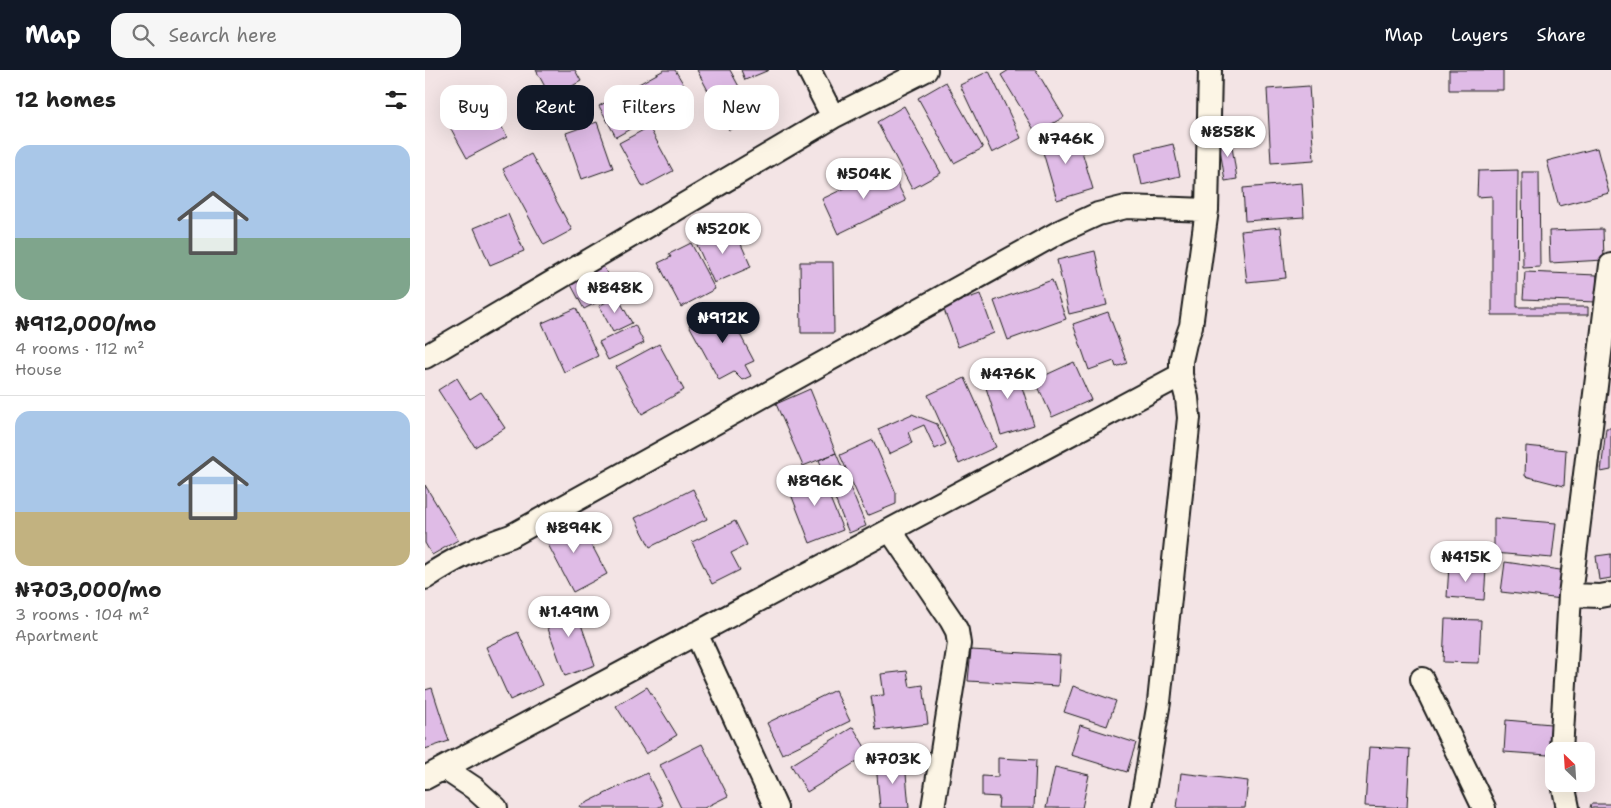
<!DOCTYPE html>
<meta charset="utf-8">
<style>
:root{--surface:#fff;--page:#f6f6f6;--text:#222;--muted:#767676;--line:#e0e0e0;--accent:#111827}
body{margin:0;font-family:"Shantell Sans",sans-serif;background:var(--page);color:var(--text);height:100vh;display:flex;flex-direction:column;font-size:19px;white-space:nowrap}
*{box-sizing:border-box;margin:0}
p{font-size:16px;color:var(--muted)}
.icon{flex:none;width:28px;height:28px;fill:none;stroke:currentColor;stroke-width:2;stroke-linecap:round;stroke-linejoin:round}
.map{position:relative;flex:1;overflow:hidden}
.panel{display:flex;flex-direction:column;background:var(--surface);width:425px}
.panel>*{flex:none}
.hud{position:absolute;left:15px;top:15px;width:475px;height:45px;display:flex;gap:10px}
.needle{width:32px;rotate:335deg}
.buttons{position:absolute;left:1120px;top:672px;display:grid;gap:10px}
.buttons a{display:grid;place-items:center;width:50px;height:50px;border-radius:10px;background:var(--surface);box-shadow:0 5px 20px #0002;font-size:25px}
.price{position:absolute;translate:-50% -42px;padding:0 11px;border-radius:18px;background:#fff;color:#222;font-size:16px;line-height:32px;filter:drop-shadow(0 1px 2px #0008)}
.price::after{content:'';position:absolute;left:50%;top:30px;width:15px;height:11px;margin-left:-8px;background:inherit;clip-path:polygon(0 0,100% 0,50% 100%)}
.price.on{background:var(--accent);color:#fff}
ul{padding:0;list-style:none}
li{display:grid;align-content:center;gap:10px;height:265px;padding:0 15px}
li+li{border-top:1px solid var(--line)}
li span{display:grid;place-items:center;height:155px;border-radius:15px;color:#555}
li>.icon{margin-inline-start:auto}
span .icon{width:90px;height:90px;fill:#fffc;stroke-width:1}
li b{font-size:21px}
h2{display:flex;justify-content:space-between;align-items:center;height:60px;padding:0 15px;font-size:21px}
.chip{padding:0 18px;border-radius:15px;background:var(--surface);box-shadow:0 5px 20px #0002;font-size:18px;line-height:45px}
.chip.on{background:var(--accent);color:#fff}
header{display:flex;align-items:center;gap:30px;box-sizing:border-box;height:70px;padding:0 25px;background:var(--accent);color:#fff}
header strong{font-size:24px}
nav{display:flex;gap:28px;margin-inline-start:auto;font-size:18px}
.search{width:350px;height:45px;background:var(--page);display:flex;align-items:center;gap:12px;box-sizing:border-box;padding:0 18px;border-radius:15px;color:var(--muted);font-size:19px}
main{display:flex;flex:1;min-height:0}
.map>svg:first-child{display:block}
</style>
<header>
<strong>Map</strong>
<div class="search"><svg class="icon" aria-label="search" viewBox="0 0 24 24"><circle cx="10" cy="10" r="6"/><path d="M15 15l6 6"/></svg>Search here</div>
<nav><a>Map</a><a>Layers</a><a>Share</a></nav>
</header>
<main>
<section class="panel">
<h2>12 homes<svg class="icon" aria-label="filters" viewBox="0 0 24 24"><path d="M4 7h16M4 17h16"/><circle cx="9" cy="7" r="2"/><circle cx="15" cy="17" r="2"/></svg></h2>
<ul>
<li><span style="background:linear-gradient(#a9c7e8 60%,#7fa58c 0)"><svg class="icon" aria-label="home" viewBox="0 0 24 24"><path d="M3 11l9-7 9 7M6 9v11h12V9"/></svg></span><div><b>₦912,000/mo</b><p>4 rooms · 112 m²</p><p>House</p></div></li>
<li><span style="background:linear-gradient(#a9c7e8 65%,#c2b280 0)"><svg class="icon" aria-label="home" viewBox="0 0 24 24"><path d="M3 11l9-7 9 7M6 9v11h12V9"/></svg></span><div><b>₦703,000/mo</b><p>3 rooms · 104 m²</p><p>Apartment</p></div></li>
</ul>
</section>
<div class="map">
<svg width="1186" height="738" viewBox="0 0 1186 738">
<rect width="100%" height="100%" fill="#f3e4e5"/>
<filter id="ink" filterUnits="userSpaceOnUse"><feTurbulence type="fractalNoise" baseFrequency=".02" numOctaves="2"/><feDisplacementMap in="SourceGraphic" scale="10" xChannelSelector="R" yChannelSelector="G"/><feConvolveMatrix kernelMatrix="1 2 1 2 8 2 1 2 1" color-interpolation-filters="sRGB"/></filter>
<g filter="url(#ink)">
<path fill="#dfbbe6" stroke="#1c1c1c" d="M111,0H150L156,11L126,28Z
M239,0H250L265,25L191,67L174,36Z
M272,0H305L330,46L304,60Z
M316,0H344L320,10Z
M584,0H611L639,47L611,63L576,5Z
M1024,0H1078V20H1024Z
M564,1L596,68L567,83L535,15Z
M521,12L558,78L529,93L493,28Z
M884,16L889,90L846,93L842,19Z
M66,36L82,67L42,88L25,57Z
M479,36L516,103L487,119L452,52Z
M172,52L188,98L157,109L141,63Z
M224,57L248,101L218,117L194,73Z
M651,61L668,119L632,130L615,72Z
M805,64L812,109L800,111L793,66Z
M748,74L755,106L717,115L710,83Z
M1172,78L1184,123L1134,136L1122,91Z
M106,84L147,160L119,175L78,99Z
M464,97L481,131L413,164L397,129Z
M1093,100L1092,237H1163V245H1067V126L1052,127L1053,101Z
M1097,102H1114L1115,197L1098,198Z
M877,113L879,147L820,151L818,118Z
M83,144L99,181L65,195L49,158Z
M856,157L861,208L822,212L816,161Z
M309,158L326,197L289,213L272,175L279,171L278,167L293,160L296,164Z
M1178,159L1179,190L1125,193L1124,161Z
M266,173L290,219L256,237L233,193L246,187L244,184Z
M670,181L682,235L644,244L632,190Z
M375,192H408L409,263H376Z
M177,194L192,222L159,239L144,211Z
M1100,202L1172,205L1171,232L1098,229Z
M627,210L641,249L583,270L569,231Z
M555,224L569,263L533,277L518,237Z
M192,226L207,253L188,262L174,236Z
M300,236L329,291L320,295L326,306L317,310L309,302L294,310L264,255Z
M151,238L173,286L139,302L117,253Z
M683,242L702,293L691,297L689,291L664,300L648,254Z
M210,255L219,273L183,290L174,272Z
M234,274L259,320L217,344L191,297Z
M649,292L666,330L627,347L610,310Z
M590,295L609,355L576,365L557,305Z
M32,308L45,329L56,322L80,358L50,377L13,320Z
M540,308L571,377L534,394L503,325Z
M385,319L411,383L378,396L351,334Z
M487,344L512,354L521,374L510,379L499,355L483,362L487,373L464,384L453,359Z
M1181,358H1186V400L1176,402Z
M448,370L471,423V434L442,446L415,385Z
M1101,376L1141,380L1139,416L1100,406Z
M411,383L441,456L424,463L394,390Z
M394,401L418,460L385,473L362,414Z
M0,415L33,470L7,485L0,473Z
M268,419L282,449L225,477L210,448Z
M151,445L182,504L148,522L117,463Z
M1069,448L1131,453L1127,488L1069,483Z
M310,451L322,475L306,483L315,500L287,514L267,472Z
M1186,484V508L1174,510L1171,486Z
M1080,492L1142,501L1137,529L1076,522Z
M1024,496L1061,499L1059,530L1022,527Z
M148,531L170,595L140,606L117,542Z
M1020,549L1056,550L1054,593L1018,592Z
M93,562L117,615L85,630L61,577Z
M546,580L635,585L633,616L543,611Z
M482,601L485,617L498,615L503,654L451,660L446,626L459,625L456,604Z
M648,616L691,631L682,656L639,642Z
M222,617L252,665L221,684L191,636Z
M7,618L24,671L0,679V620Z
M410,620L425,651L357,684L342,653Z
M1081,650L1126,654L1123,685L1079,682Z
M655,655L711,673L702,702L646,685Z
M428,657L444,684L382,722L366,695Z
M277,674L303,726L279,738H256L235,695Z
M944,677L985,679L982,738L940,736Z
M573,688L611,690L609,738H573L574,727L557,726V706L573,707Z
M480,692L484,738H455L451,694Z
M630,697L664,705L657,738H621Z
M222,703L238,735L232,738H156L155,736Z
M756,703L823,711L820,738H752Z
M1166,734H1186V738H1165Z"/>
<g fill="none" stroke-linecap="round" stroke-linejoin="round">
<g stroke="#1c1c1c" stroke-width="26">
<path id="street" d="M384,0L408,47
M0,287L408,47L501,0
M465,460L526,550L532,561L534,574L508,738
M0,508C29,489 53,477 86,466L636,161L673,144L701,137L782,140
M1145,525L1186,195
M271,563L351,738
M997,609L1059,738
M1136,681L1145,525L1175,526L1186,524
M19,698L49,718L71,738
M0,708L756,305
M1138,714L1143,738
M716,738L734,632L764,348L762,328L756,305V291L760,273L766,256L782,140L785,0"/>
</g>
<use href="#street" stroke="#fcf5e5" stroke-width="22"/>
</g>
</g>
</svg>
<div class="buttons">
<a><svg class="needle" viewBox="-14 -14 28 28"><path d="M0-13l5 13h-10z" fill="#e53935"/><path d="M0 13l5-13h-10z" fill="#767676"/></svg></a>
</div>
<b class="price" style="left:803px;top:88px">₦858K</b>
<b class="price" style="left:641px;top:95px">₦746K</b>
<b class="price" style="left:439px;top:130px">₦504K</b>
<b class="price" style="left:298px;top:185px">₦520K</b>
<b class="price" style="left:190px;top:244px">₦848K</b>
<b class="price on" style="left:298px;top:274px">₦912K</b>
<b class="price" style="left:583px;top:330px">₦476K</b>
<b class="price" style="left:390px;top:437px">₦896K</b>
<b class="price" style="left:149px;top:484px">₦894K</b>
<b class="price" style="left:1041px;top:513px">₦415K</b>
<b class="price" style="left:144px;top:568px">₦1.49M</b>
<b class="price" style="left:468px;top:715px">₦703K</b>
<div class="hud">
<a class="chip">Buy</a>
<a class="chip on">Rent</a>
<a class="chip">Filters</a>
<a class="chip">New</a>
</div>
</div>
</main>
